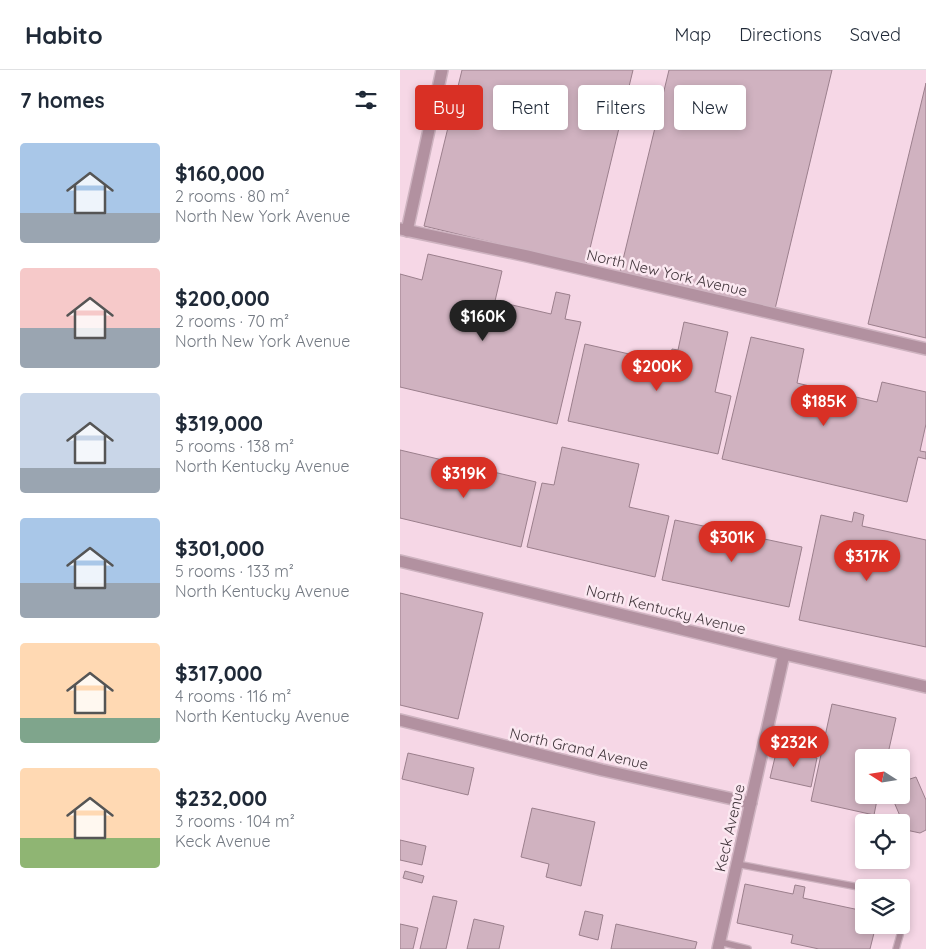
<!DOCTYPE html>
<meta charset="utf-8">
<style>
:root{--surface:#fff;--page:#f2f2f3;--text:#1f2937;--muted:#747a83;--line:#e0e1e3;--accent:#d93025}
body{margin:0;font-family:Quicksand,sans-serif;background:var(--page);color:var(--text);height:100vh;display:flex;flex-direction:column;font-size:19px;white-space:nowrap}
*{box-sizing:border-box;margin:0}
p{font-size:16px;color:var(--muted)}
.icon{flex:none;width:28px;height:28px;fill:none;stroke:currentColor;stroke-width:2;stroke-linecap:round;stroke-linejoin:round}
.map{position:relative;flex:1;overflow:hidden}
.details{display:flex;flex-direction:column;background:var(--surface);width:400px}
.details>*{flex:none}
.guide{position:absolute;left:15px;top:15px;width:435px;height:45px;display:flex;gap:10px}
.needle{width:32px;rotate:282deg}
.buttons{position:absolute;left:455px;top:679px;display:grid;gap:10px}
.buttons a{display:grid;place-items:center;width:55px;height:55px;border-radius:5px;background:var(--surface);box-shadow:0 2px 8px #0003;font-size:25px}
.price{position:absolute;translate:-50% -42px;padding:0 11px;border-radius:18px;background:var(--accent);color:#fff;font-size:16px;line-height:32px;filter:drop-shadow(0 1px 2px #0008)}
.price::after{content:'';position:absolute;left:50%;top:30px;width:15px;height:11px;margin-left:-8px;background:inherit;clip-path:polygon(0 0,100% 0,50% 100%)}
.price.current{background:#222;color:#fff}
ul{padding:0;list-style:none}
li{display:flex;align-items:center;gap:15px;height:125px;padding:0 20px}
li span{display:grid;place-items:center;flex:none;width:140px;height:100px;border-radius:5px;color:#555}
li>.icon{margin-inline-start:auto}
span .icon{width:60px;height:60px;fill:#fffc;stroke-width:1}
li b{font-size:21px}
h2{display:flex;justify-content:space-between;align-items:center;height:60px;padding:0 20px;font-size:21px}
.tag{padding:0 18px;border-radius:5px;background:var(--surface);box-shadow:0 2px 8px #0003;font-size:18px;line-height:45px}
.tag.current{background:var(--accent);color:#fff}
header{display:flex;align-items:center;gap:30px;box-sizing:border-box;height:70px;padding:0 25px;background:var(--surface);border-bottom:1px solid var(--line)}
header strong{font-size:24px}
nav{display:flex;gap:28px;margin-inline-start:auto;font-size:18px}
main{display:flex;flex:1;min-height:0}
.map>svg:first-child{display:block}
</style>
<header>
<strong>Habito</strong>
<nav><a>Map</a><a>Directions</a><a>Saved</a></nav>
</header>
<main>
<section class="details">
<h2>7 homes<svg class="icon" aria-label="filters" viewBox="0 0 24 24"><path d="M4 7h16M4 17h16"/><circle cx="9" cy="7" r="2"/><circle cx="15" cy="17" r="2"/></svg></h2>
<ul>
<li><span style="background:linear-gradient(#a9c7e8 70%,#9aa5b1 0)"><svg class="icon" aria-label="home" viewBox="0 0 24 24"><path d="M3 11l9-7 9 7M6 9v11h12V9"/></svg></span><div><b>$160,000</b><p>2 rooms · 80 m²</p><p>North New York Avenue</p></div></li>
<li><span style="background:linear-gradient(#f6c9c9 60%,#9aa5b1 0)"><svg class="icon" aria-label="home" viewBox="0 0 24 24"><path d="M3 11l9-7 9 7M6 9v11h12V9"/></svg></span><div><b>$200,000</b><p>2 rooms · 70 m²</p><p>North New York Avenue</p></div></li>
<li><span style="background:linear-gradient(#c9d6e8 75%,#9aa5b1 0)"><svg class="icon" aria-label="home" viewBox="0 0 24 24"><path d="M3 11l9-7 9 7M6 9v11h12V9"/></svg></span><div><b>$319,000</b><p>5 rooms · 138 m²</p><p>North Kentucky Avenue</p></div></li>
<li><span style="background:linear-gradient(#a9c7e8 65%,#9aa5b1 0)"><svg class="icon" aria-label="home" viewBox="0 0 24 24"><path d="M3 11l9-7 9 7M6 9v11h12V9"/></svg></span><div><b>$301,000</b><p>5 rooms · 133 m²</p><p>North Kentucky Avenue</p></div></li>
<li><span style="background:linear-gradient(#ffd9b3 75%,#7fa58c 0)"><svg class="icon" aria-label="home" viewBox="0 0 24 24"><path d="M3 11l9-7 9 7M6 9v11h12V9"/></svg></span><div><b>$317,000</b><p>4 rooms · 116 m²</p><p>North Kentucky Avenue</p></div></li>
<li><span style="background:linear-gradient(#ffd9b3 70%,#8fb573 0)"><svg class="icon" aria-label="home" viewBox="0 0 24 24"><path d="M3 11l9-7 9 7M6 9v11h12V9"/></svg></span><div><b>$232,000</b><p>3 rooms · 104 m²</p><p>Keck Avenue</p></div></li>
</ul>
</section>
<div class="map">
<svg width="526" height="879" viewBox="0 0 526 879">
<rect width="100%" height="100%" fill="#f6d7e6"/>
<path fill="#d0b2c0" stroke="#9b7f8c" d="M62,0H233L186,195L24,156Z
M269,0H432L375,239L220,202Z
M526,13V268L468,254Z
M28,184L102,201L95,231L151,244L156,222L170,225L165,249L181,252L157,354L0,317V204L22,210Z
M284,252L328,262L315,322L331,326L318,384L168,351L185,274L269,293L272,279L278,280Z
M351,267L404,279L397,313L477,332L482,312L526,322V354L520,381L526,382V389L518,387L507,432L322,389Z
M162,377L239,394L229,437L269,446L255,507L127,477L142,413L154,415Z
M0,380L136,412L121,477L0,448Z
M454,442L464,445L462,456L526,470V577L399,550L421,445L452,452Z
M275,450L402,477L389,537L262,510Z
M0,523L83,543L58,649L0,635Z
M432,634L496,648L487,688H464V725H478L474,745L411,731Z
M377,679L417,688L411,717L370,708Z
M8,683L74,698L68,725L2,709Z
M516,707L526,730V760L520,763L506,760L491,725H501V712Z
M132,738L195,752L181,816L146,807L149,794L121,787Z
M0,770L26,776L22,795L0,790Z
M5,801L24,806L22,813L3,808Z
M345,814L393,824L395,815L405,817L403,828L464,841V855H476L470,879H419L391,873L393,865L337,853Z
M33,826L57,831L46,879H20Z
M185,841L203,845L198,870L179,865Z
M74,849L104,856L99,879H67Z
M0,854L18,858L13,879H0Z
M216,854L297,872L295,879H211Z"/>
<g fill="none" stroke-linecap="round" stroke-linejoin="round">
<g stroke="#ceb3c0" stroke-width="8">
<path id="lane" d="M337,794L464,818
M501,841V848
M320,872L348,879
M496,879L500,865L501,855"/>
</g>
<g stroke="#ceb3c0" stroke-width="14">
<path id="street" d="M0,159L127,186L526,279
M7,161L42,0
M0,491L384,584L526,617
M0,650L202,700L351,733
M318,879L384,584"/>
</g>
<use href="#lane" stroke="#b291a0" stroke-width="5.5"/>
<use href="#street" stroke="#b291a0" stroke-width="11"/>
</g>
<g text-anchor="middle" stroke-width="5" stroke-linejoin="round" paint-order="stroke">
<g font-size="15" fill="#41353b" stroke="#fbe8f1">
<text transform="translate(267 203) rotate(13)" y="5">North New York Avenue</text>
<text transform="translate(266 540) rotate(14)" y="5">North Kentucky Avenue</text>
<text transform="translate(179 679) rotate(13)" y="5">North Grand Avenue</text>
<text transform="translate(330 758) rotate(-77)" y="5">Keck Avenue</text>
</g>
</g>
</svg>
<div class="buttons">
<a><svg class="needle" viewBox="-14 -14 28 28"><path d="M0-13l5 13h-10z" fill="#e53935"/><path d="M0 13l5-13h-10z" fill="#747a83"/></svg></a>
<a><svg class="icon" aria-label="locate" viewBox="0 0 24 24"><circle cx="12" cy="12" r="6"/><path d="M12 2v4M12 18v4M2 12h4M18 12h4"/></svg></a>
<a><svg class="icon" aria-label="layers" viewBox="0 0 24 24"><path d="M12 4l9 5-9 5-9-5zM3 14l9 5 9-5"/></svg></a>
</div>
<b class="price current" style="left:83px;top:272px">$160K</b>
<b class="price" style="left:257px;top:322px">$200K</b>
<b class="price" style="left:424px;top:357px">$185K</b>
<b class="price" style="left:64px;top:429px">$319K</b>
<b class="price" style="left:332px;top:493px">$301K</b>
<b class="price" style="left:467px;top:512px">$317K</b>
<b class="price" style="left:394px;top:698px">$232K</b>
<div class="guide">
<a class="tag current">Buy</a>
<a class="tag">Rent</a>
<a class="tag">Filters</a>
<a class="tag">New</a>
</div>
</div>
</main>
